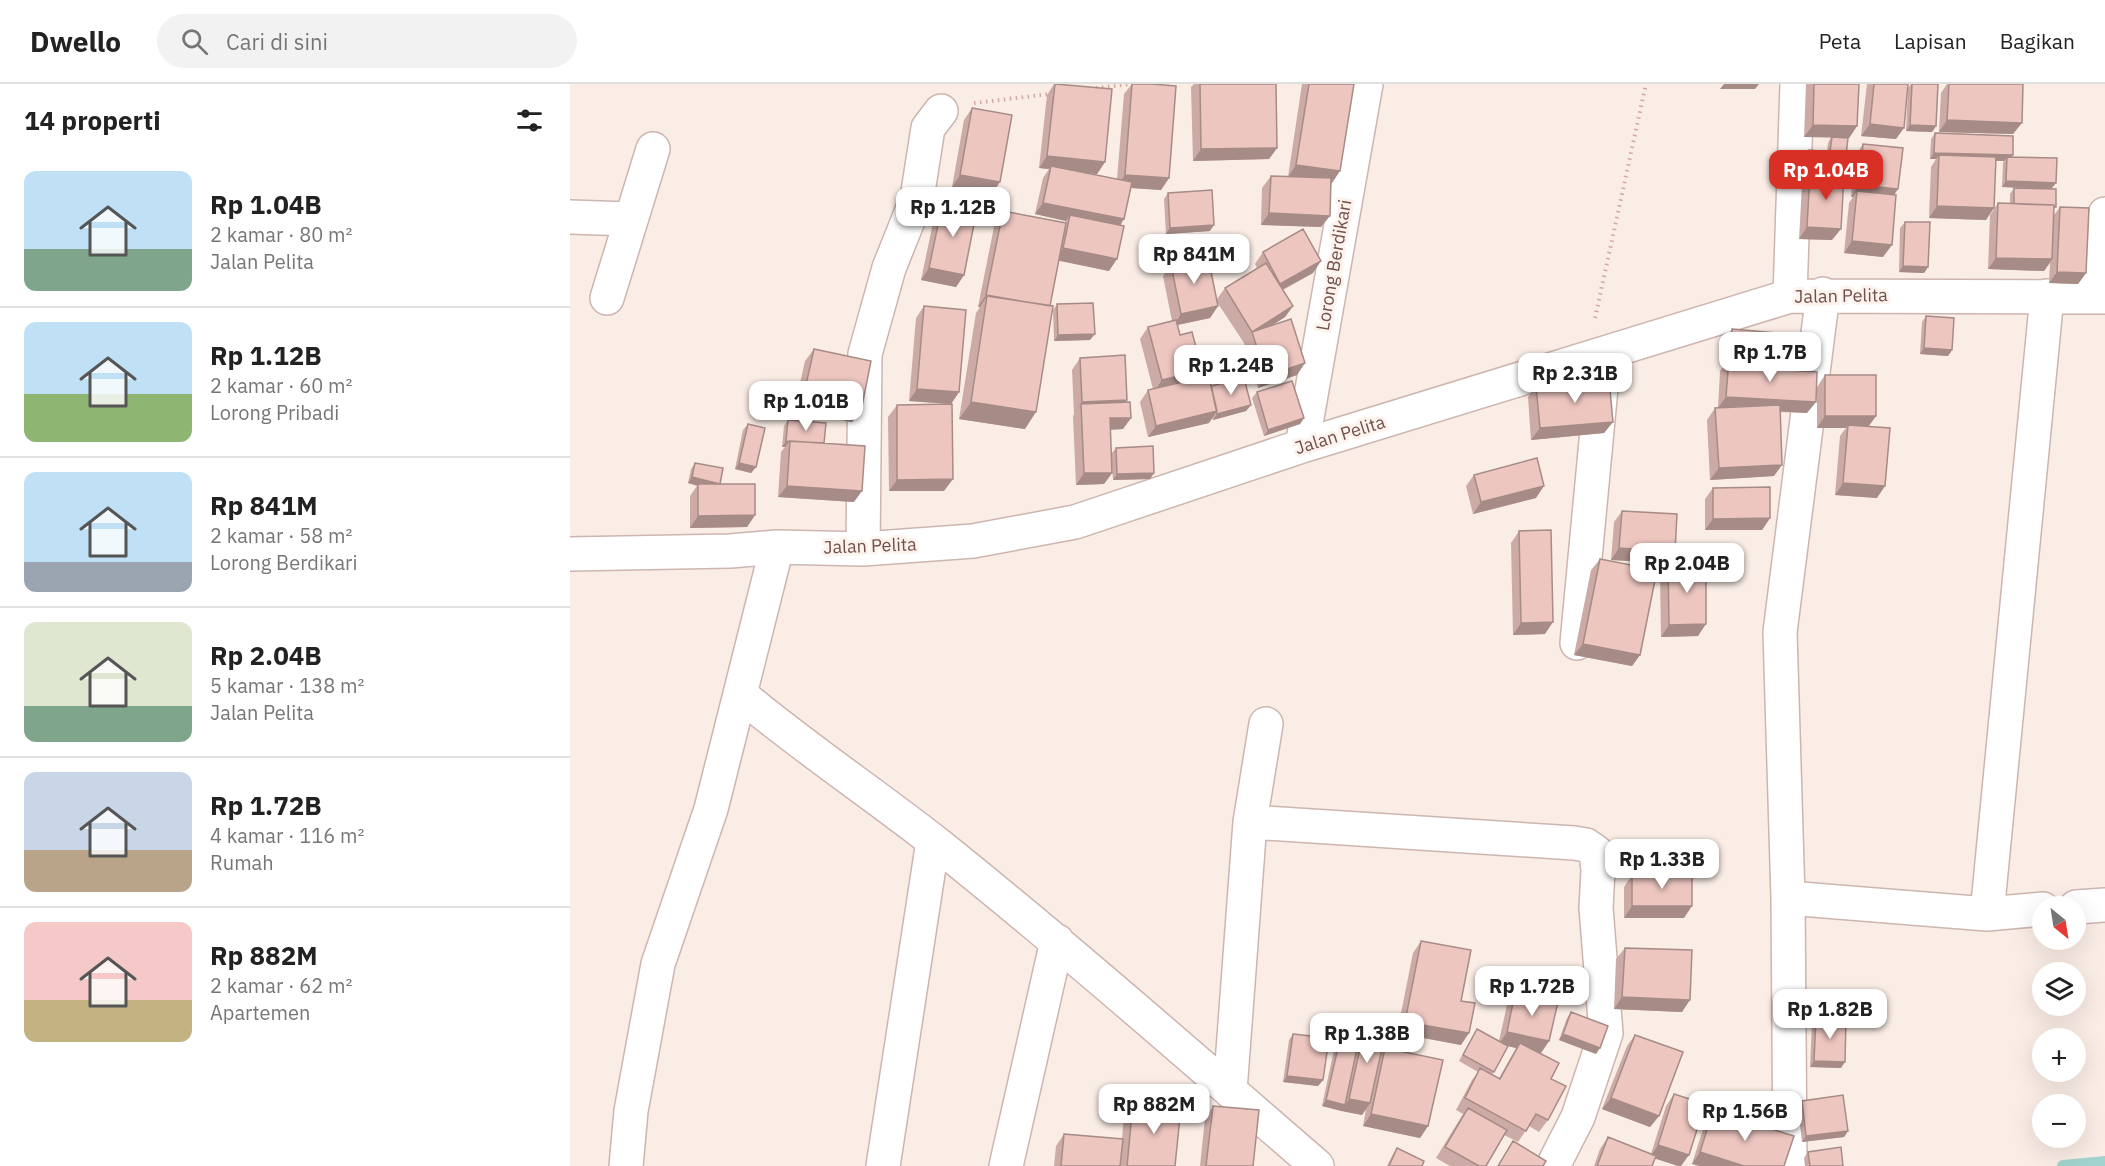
<!DOCTYPE html>
<html lang="id">
<meta charset="utf-8">
<style>
:root{--surface:#fff;--page:#f2f2f2;--text:#222;--muted:#767676;--line:#e0e0e0;--accent:#d93025}
body{margin:0;font-family:"IBM Plex Sans",sans-serif;background:var(--page);color:var(--text);height:100vh;display:flex;flex-direction:column;font-size:22px;white-space:nowrap}
*{box-sizing:border-box;margin:0}
p{font-size:20px;color:var(--muted)}
.icon{flex:none;width:33px;height:33px;fill:none;stroke:currentColor;stroke-width:2;stroke-linecap:round;stroke-linejoin:round}
.map{position:relative;flex:1;overflow:hidden}
.drawer{display:flex;flex-direction:column;background:var(--surface);width:570px}
.drawer>*{flex:none}
.needle{width:39px;rotate:150deg}
.tools{position:absolute;left:1462px;top:812px;display:grid;gap:12px}
.tools a{display:grid;place-items:center;width:54px;height:54px;border-radius:50%;background:var(--surface);box-shadow:0 6px 24px #0002;font-size:30px}
.price{position:absolute;translate:-50% -51px;padding:0 14px;border-radius:12px;background:#fff;color:#222;font-size:20px;line-height:39px;filter:drop-shadow(0 2px 3px #0008)}
.price::after{content:'';position:absolute;left:50%;top:36px;width:18px;height:14px;margin-left:-9px;background:inherit;clip-path:polygon(0 0,100% 0,50% 100%)}
.price.current{background:var(--accent);color:#fff}
ul{padding:0;list-style:none}
li{display:flex;align-items:center;gap:18px;height:150px;padding:0 24px}
li+li{border-top:2px solid var(--line)}
li span{display:grid;place-items:center;flex:none;width:168px;height:120px;border-radius:12px;color:#555}
li>.icon{margin-inline-start:auto}
span .icon{width:72px;height:72px;fill:#fffc;stroke-width:1}
li b{font-size:26px}
h2{display:flex;justify-content:space-between;align-items:center;height:72px;padding:0 24px;font-size:26px}
header{display:flex;align-items:center;gap:36px;box-sizing:border-box;height:84px;padding:0 30px;background:var(--surface);border-bottom:2px solid var(--line)}
header strong{font-size:28px}
nav{display:flex;gap:33px;margin-inline-start:auto;font-size:21px}
.search{width:420px;height:54px;background:var(--page);display:flex;align-items:center;gap:15px;box-sizing:border-box;padding:0 21px;border-radius:33px;color:var(--muted);font-size:22px}
main{display:flex;flex:1;min-height:0}
.map>svg:first-child{display:block}
</style>
<header>
<strong>Dwello</strong>
<div class="search"><svg class="icon" aria-label="search" viewBox="0 0 24 24"><circle cx="10" cy="10" r="6"/><path d="M15 15l6 6"/></svg>Cari di sini</div>
<nav><a>Peta</a><a>Lapisan</a><a>Bagikan</a></nav>
</header>
<main>
<section class="drawer">
<h2>14 properti<svg class="icon" aria-label="filters" viewBox="0 0 24 24"><path d="M4 7h16M4 17h16"/><circle cx="9" cy="7" r="2"/><circle cx="15" cy="17" r="2"/></svg></h2>
<ul>
<li><span style="background:linear-gradient(#bfe0f5 65%,#7fa58c 0)"><svg class="icon" aria-label="home" viewBox="0 0 24 24"><path d="M3 11l9-7 9 7M6 9v11h12V9"/></svg></span><div><b>Rp 1.04B</b><p>2 kamar · 80 m²</p><p>Jalan Pelita</p></div></li>
<li><span style="background:linear-gradient(#bfe0f5 60%,#8fb573 0)"><svg class="icon" aria-label="home" viewBox="0 0 24 24"><path d="M3 11l9-7 9 7M6 9v11h12V9"/></svg></span><div><b>Rp 1.12B</b><p>2 kamar · 60 m²</p><p>Lorong Pribadi</p></div></li>
<li><span style="background:linear-gradient(#bfe0f5 75%,#9aa5b1 0)"><svg class="icon" aria-label="home" viewBox="0 0 24 24"><path d="M3 11l9-7 9 7M6 9v11h12V9"/></svg></span><div><b>Rp 841M</b><p>2 kamar · 58 m²</p><p>Lorong Berdikari</p></div></li>
<li><span style="background:linear-gradient(#dfe7d0 70%,#7fa58c 0)"><svg class="icon" aria-label="home" viewBox="0 0 24 24"><path d="M3 11l9-7 9 7M6 9v11h12V9"/></svg></span><div><b>Rp 2.04B</b><p>5 kamar · 138 m²</p><p>Jalan Pelita</p></div></li>
<li><span style="background:linear-gradient(#c9d6e8 65%,#b9a48a 0)"><svg class="icon" aria-label="home" viewBox="0 0 24 24"><path d="M3 11l9-7 9 7M6 9v11h12V9"/></svg></span><div><b>Rp 1.72B</b><p>4 kamar · 116 m²</p><p>Rumah</p></div></li>
<li><span style="background:linear-gradient(#f6c9c9 65%,#c2b280 0)"><svg class="icon" aria-label="home" viewBox="0 0 24 24"><path d="M3 11l9-7 9 7M6 9v11h12V9"/></svg></span><div><b>Rp 882M</b><p>2 kamar · 62 m²</p><p>Apartemen</p></div></li>
</ul>
</section>
<div class="map">
<svg width="1535" height="1082" viewBox="0 0 1535 1082">
<rect width="100%" height="100%" fill="#faede6"/>
<g fill="none" stroke-linecap="round" stroke-linejoin="round">
<path stroke="#a3d3ce" stroke-width="12" d="M1493,1082L1535,1078"/>
<g stroke="#cdb5b0" stroke-width="36">
<path id="minor" d="M0,133L60,135
M1220,212L1227,0
M1523,213L1535,130
M37,214L83,65
M732,362L796,0
M207,463L170,610C233,663 301,708 366,759C496,863 621,973 747,1082
M293,465L295,270L319,184L347,114L358,44L371,27
M0,470L160,467L207,463L293,465L403,457L505,438L732,362L1220,212L1535,213
M1007,559L1031,304
M680,738L1004,759L1016,761L1026,768L1028,786L1026,824L1036,949L1008,1033L983,1082
M1218,814L1417,830L1473,825
M1506,823L1535,821
M1417,830L1477,212
M660,1007L680,738L696,640
M56,1082L61,1027L88,880L141,725L170,610
M313,1082L363,757
M436,1082L487,857
M1220,1082L1218,814L1210,548L1253,210"/>
</g>
<path stroke="#d2a9a3" stroke-width="4" stroke-dasharray="1.5 4.5" stroke-linecap="butt" d="M526,4L561,0
M404,19L480,10
M1025,234L1076,0"/>
<use href="#minor" stroke="#fff" stroke-width="33"/>
</g>
<path fill="#ccaaa5" fill-rule="evenodd" d="M484,0L535,78L527,90L512,88L547,95L554,10L562,0H581L599,94L591,106L561,104L539,187L489,176L455,345L389,335L406,229L410,223H408L425,138L433,127L495,138L496,137L465,130L473,94L479,85L469,84L477,11Z
M624,0H706L707,64L699,75L623,77L621,3Z
M732,0H784L751,143L691,141L692,104L701,92L718,93Z
M1236,0H1289L1287,42L1279,54H1278L1274,89L1272,91L1262,156L1229,155L1232,101L1238,92H1233L1235,72L1239,66L1257,68L1258,59L1261,53H1234Z
M1297,0H1338L1326,55L1291,52Z
M1341,0H1368L1366,42L1362,48L1336,47L1338,4Z
M1377,0H1453L1443,50L1369,48L1371,9Z
M402,24L422,110L382,103L394,36Z
M1365,49L1441,73L1486,99L1481,105L1484,125V131L1490,123L1516,189L1508,200L1479,199L1480,179L1474,187L1418,185L1420,131L1428,119H1440V110L1444,104L1480,105L1432,103L1433,79L1434,77H1426L1416,136L1359,134L1361,83L1366,75H1360L1361,55Z
M1293,60L1324,111L1313,173L1274,169L1279,119L1283,113H1281L1285,72Z
M598,109L640,147L596,150L594,115Z
M373,117L394,191L386,203L351,196L365,129Z
M1335,138L1358,183L1354,189L1329,188L1330,144Z
M693,168L743,189L713,206L723,222L715,233L704,240L727,291L688,304L674,259L647,218L648,222L640,234L607,241L610,251L632,286L626,295L681,321L676,327L643,336L642,334L639,339L578,353L570,318L578,306L583,305L570,255L578,243L602,237L593,192L601,181L647,215L655,204L687,184L685,180Z
M487,220L520,256L484,257L483,226Z
M354,222L389,308L381,320L339,317L346,234Z
M1356,232L1382,266L1378,272L1350,270L1352,238Z
M1162,245L1240,284L1238,287L1237,329L1210,328L1204,392L1140,396L1137,336L1145,324H1148L1150,287L1153,283L1154,257Z
M244,265L291,327L282,338L224,326L235,277Z
M510,274L557,316L555,318L561,334L553,345L540,346L542,389L534,400L506,401L503,332L504,330L502,286Z
M1255,291L1306,332L1299,342L1307,414L1265,411L1270,352L1276,344H1247V303Z
M966,302L1043,338L1034,349L961,356L958,313Z
M687,308L734,334L730,340L694,352L682,314Z
M327,321L374,407H319L318,333Z
M218,336L254,359L284,418L208,413L211,368L215,363H212L214,342Z
M178,340L186,383L181,389L165,385L173,346Z
M546,364L584,389L580,395L543,396L541,370Z
M125,379L185,431L177,443L120,444V412L127,402L118,399L121,385Z
M904,391L966,414L903,430L896,402Z
M1143,404L1200,434L1192,446H1135V415Z
M1052,427L1105,468L1096,479L1041,476L1044,438Z
M949,447L975,550L943,551L941,459Z
M1030,475L1070,571L1062,582L1004,571L1021,486Z
M1098,479L1128,552L1091,553L1090,491Z
M1062,791L1114,834H1054V803Z
M851,857L891,917V961L827,949L843,869Z
M1055,864L1112,928L1044,925L1046,875Z
M945,909L979,957L971,969L969,968L981,995L978,1036L969,1048L959,1042L948,1058L934,1051L916,1082H880L866,1074L893,1030L886,1026L902,996L908,988L889,977L907,945L929,957L937,921ZM938,962L946,964L929,994L922,991Z
M1001,928L1026,970L989,956L997,934Z
M1246,933L1271,984L1240,983L1242,939Z
M795,941L811,969L815,964L858,1042L850,1054L793,1042L796,1025L792,1031L752,1022L765,961L770,955L786,959L787,953Z
M723,950L753,996L748,1002L713,998L719,956Z
M1065,951L1089,1032L1080,1043L1032,1025L1057,962Z
M1104,1010L1082,1082H1024L1030,1065L1038,1053L1081,1070L1096,1022Z
M1232,1017L1278,1047L1274,1053L1232,1058L1228,1023Z
M563,1019L605,1082H484L486,1062L494,1050L552,1055L554,1030Z
M643,1022L683,1082H630L635,1034Z
M1143,1027L1214,1082L1122,1080L1135,1039Z
M827,1064L852,1082H817L823,1070Z
M1238,1068L1273,1082H1235L1234,1074Z"/>
<path fill="#a68b86" d="M1154,0H1189L1185,5H1150Z
M1377,36L1452,39L1443,50L1369,48Z
M1300,40L1334,44L1326,55L1291,52Z
M1243,41L1287,42L1279,54L1234,53Z
M1340,41L1366,42L1362,48L1336,47Z
M707,64L699,75L623,77L631,65Z
M1364,69L1443,71L1438,77L1437,73L1434,77L1369,75V71L1366,75H1360Z
M477,72L535,78L527,90L480,85L481,82L479,85L469,84Z
M726,81L770,87L762,99L718,93Z
M1237,86L1274,89L1270,95L1240,89L1238,92H1233Z
M390,91L430,98L422,110L382,103Z
M555,91L599,94L591,106L547,103Z
M1436,97L1486,99L1481,105L1432,103Z
M1289,101L1328,105L1320,117L1287,107L1283,113H1281Z
M473,119L554,135L546,147L500,131L496,137L465,130Z
M1367,122L1424,124L1416,136L1359,134Z
M699,129L760,132L751,143L691,141Z
M644,141L640,147L596,150L600,144Z
M1237,143L1271,145L1262,156L1229,155Z
M1282,157L1322,161L1313,173L1274,169Z
M493,164L547,175L539,187L485,176Z
M1426,174L1482,175L1474,187L1418,185Z
M751,177L743,189L702,211L710,200Z
M1333,182L1358,183L1354,189L1329,188Z
M359,184L394,191L386,203L351,196Z
M1487,188L1516,189L1508,200L1479,199Z
M416,211L417,212L410,223H408Z
M648,222L640,234L603,242L611,230Z
M723,222L715,233L684,253L682,248Z
M525,250L520,256L484,257L488,251Z
M1354,264L1382,266L1378,272L1350,270Z
M1160,272L1182,274L1174,285L1159,275L1152,283Z
M735,279L727,291L688,304L696,292Z
M1182,280L1240,284L1232,296L1173,291Z
M632,286L624,298L584,308L592,296Z
M347,305L389,308L381,320L339,317Z
M1156,313L1246,318L1237,329L1148,324Z
M233,314L291,327L282,338L224,326Z
M557,316L549,328L511,320L504,330L512,318Z
M401,318L466,328L455,345L389,335Z
M681,321L676,327L643,336L647,330Z
M647,327L639,339L578,353L586,342Z
M1255,332H1306L1297,344L1278,341L1276,344H1247Z
M540,334H561L553,345L531,346Z
M734,334L730,340L694,352L698,346Z
M1043,338L1034,349L961,356L970,344Z
M216,357H220L215,363H212Z
M169,379L186,383L181,389L165,385Z
M1212,381L1204,392L1140,396L1149,384Z
M514,389H542L534,400L506,401Z
M584,389L580,395L543,396L547,390Z
M122,393L150,400L146,406L118,399Z
M383,395L374,407H319L327,396Z
M1273,399L1315,402L1307,414L1265,411Z
M217,402L292,407L284,418L208,413Z
M974,402L966,414L903,430L911,418Z
M185,431L177,443L120,444L128,432Z
M1200,434L1192,446H1135L1143,435Z
M1049,464L1105,468L1096,479L1041,476Z
M983,538L975,550L943,551L951,539Z
M1136,540L1128,552L1091,553L1099,541Z
M1013,560L1070,571L1062,582L1004,571Z
M1062,822H1122L1114,834H1054Z
M1052,913L1120,916L1112,928L1044,925Z
M835,938L899,949L891,961L827,949Z
M937,948L979,957L971,969L947,964L950,959L946,964L929,960Z
M993,950L1030,964L1026,970L989,956Z
M1244,977L1275,978L1271,984L1240,983Z
M717,992L753,996L748,1002L713,998Z
M1041,1014L1089,1032L1080,1043L1032,1025Z
M779,1015L800,1019L792,1031L771,1027Z
M756,1016L775,1021L771,1027L752,1022Z
M801,1030L858,1042L850,1054L793,1042Z
M1278,1047L1274,1053L1232,1058L1236,1052Z
M1088,1061L1119,1071L1111,1082H1108L1080,1073Z
M1130,1068L1174,1082H1129L1122,1080Z"/>
<path fill="#edc6c0" stroke="#a68b86" stroke-width="1.5" d="M485,0L542,5L535,78L477,72Z
M562,0H581L606,2L599,94L555,91Z
M630,0H706L707,64L631,65Z
M739,0H784L770,87L726,81Z
M1244,0H1289L1287,42L1243,41Z
M1304,0H1338L1334,44L1300,40Z
M1342,0H1368L1366,42L1340,41Z
M1379,0H1453L1452,39L1377,36Z
M402,24L442,31L430,98L390,91Z
M1365,49L1443,52V71L1364,69Z
M1262,53L1278,54L1274,89L1237,86L1239,66L1260,68Z
M1293,60L1333,64L1328,105L1289,101Z
M1369,71L1426,73L1424,124L1367,122Z
M1437,73L1487,74L1486,99L1436,97Z
M481,82L562,98L554,135L473,119Z
M1240,89L1274,91L1271,145L1237,143Z
M701,92L761,94L760,132L699,129Z
M1444,104L1486,105V123H1484V121L1444,120Z
M642,106L644,141L600,144L598,109Z
M1287,107L1326,111L1322,161L1282,157Z
M373,117L407,125L394,191L359,184Z
M1428,119L1484,121L1482,175L1426,174Z
M1490,123L1519,124L1516,189L1487,188Z
M433,127L496,139L480,222L416,211Z
M500,131L554,142L547,175L493,164Z
M1335,138H1360L1358,183L1333,182Z
M733,145L751,177L710,200L693,168Z
M638,173L648,222L611,230L601,181Z
M696,179L723,222L682,248L655,204Z
M417,212L483,222L466,328L401,318Z
M523,219L525,250L488,251L487,220Z
M354,222L396,226L389,308L347,305Z
M1356,232L1384,234L1382,266L1354,264Z
M721,235L735,279L696,292L682,248Z
M606,236L610,251L622,248L632,286L592,296L578,243Z
M1162,245L1242,252L1240,284L1182,280V274L1160,272Z
M244,265L301,277L291,327L233,314Z
M555,271L557,316L512,318L510,274Z
M1159,275L1179,276V283L1247,288L1246,318L1156,313Z
M1255,291H1306V332H1255Z
M639,292L647,327L586,342L578,306Z
M674,294L681,321L647,330L641,302Z
M1039,295L1043,338L970,344L966,302Z
M722,297L734,334L698,346L687,308Z
M560,318L561,334H540L542,389H514L511,320Z
M382,320L383,395L327,396V321Z
M1210,321L1212,381L1149,384L1145,324Z
M218,336L256,339L254,359L216,357Z
M178,340L195,344L186,383L169,379Z
M1278,341L1320,344L1315,402L1273,399Z
M220,357L295,362L292,407L217,402Z
M583,362L584,389L547,390L546,364Z
M967,374L974,402L911,418L904,391Z
M125,379L153,384L150,400L122,393Z
M128,400H185V431L128,432Z
M1200,403V434L1143,435V404Z
M1052,427L1107,430L1105,468L1049,464Z
M981,446L983,538L951,539L949,447Z
M1030,475L1087,486L1070,571L1013,560Z
M1098,479H1136V540L1099,541Z
M1062,791H1122V822H1062Z
M851,857L901,866L891,917L905,919L899,949L835,938Z
M1055,864L1122,866L1120,916L1052,913Z
M945,909L988,918L979,957L937,948Z
M1001,928L1038,942L1030,964L993,950Z
M1246,933L1276,935L1275,978L1244,977Z
M795,941L816,946L800,1019L779,1015Z
M907,945L938,962L924,988L893,971Z
M723,950L759,954L753,996L717,992Z
M1065,951L1113,968L1089,1032L1041,1014Z
M770,955L788,960L775,1021L756,1016Z
M950,959L989,979L981,995L996,1002L978,1036L966,1030L956,1047L895,1014L910,984L930,995Z
M815,964L873,976L858,1042L801,1030Z
M1104,1010L1135,1020L1119,1071L1088,1061Z
M1273,1011L1278,1047L1236,1052L1232,1017Z
M563,1019L611,1023L605,1082H557Z
M643,1022L689,1026L683,1082H636Z
M898,1024L937,1046L916,1082H909L875,1063Z
M1143,1027L1224,1052L1214,1082H1174L1130,1068Z
M494,1050L553,1055L550,1082H491Z
M1038,1053L1086,1072L1082,1082H1027Z
M943,1057L976,1077L973,1082H928Z
M1271,1063L1273,1082H1240L1238,1068Z
M827,1064L854,1077L852,1082H819Z"/>
<g text-anchor="middle" stroke-width="6" stroke-linejoin="round" paint-order="stroke">
<g font-size="18" fill="#71504d" stroke="#fdf2ec">
<text transform="translate(764 181) rotate(-80)" y="6">Lorong Berdikari</text>
<text transform="translate(1271 212) rotate(-1)" y="6">Jalan Pelita</text>
<text transform="translate(770 351) rotate(-17)" y="6">Jalan Pelita</text>
<text transform="translate(300 462) rotate(-2)" y="6">Jalan Pelita</text>
</g>
</g>
</svg>
<div class="tools">
<a><svg class="needle" viewBox="-14 -14 28 28"><path d="M0-13l5 13h-10z" fill="#e53935"/><path d="M0 13l5-13h-10z" fill="#767676"/></svg></a>
<a><svg class="icon" aria-label="layers" viewBox="0 0 24 24"><path d="M12 4l9 5-9 5-9-5zM3 14l9 5 9-5"/></svg></a>
<a>+</a>
<a>−</a>
</div>
<b class="price current" style="left:1256px;top:117px">Rp 1.04B</b>
<b class="price" style="left:383px;top:154px">Rp 1.12B</b>
<b class="price" style="left:624px;top:201px">Rp 841M</b>
<b class="price" style="left:1200px;top:299px">Rp 1.7B</b>
<b class="price" style="left:661px;top:312px">Rp 1.24B</b>
<b class="price" style="left:1005px;top:320px">Rp 2.31B</b>
<b class="price" style="left:236px;top:348px">Rp 1.01B</b>
<b class="price" style="left:1117px;top:510px">Rp 2.04B</b>
<b class="price" style="left:1092px;top:806px">Rp 1.33B</b>
<b class="price" style="left:962px;top:933px">Rp 1.72B</b>
<b class="price" style="left:1260px;top:956px">Rp 1.82B</b>
<b class="price" style="left:797px;top:980px">Rp 1.38B</b>
<b class="price" style="left:584px;top:1051px">Rp 882M</b>
<b class="price" style="left:1175px;top:1058px">Rp 1.56B</b>
</div>
</main>
